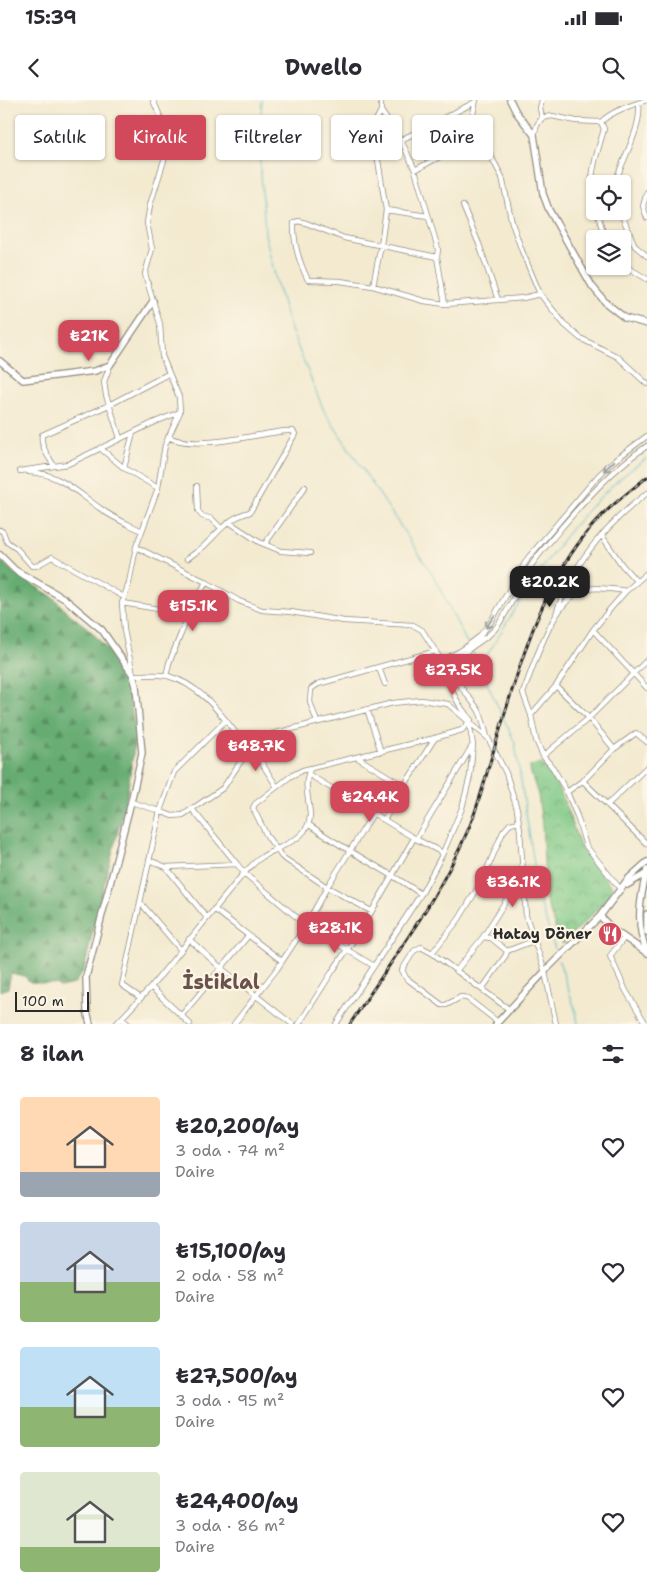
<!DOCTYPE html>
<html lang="tr">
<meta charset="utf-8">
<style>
:root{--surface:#fff;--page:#f7f7f7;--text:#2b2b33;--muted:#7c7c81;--accent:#d1495b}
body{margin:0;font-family:"Shantell Sans",sans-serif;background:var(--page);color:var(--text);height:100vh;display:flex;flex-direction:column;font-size:19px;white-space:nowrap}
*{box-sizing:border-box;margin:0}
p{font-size:16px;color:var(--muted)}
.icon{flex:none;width:28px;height:28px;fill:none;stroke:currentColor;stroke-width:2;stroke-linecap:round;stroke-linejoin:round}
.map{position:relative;height:924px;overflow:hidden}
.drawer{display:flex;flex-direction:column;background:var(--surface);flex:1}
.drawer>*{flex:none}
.top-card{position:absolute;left:15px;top:15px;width:618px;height:45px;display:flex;gap:10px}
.buttons{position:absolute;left:586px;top:75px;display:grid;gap:10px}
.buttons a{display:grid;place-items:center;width:45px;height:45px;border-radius:5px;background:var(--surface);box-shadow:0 1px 4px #0004;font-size:25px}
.scale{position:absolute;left:15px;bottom:12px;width:74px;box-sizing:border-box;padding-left:5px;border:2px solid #2b2b2b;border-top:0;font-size:14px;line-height:18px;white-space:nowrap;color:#2b2b2b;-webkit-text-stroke:4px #fcf5e5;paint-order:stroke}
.price{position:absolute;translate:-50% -42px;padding:0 11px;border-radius:10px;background:var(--accent);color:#fff;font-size:16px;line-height:32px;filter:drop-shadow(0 1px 2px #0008)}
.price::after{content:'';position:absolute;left:50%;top:30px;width:15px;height:11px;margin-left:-8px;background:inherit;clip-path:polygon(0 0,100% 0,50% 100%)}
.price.selected{background:#222;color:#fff}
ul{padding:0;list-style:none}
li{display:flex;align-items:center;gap:15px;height:125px;padding:0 20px}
li span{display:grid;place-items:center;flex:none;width:140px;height:100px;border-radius:5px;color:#555}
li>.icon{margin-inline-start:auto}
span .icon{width:60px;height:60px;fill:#fffc;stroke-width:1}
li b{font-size:21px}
h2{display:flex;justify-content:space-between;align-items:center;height:60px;padding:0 20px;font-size:21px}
.tag{padding:0 18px;border-radius:5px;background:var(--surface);box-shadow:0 1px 4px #0004;font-size:18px;line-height:45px}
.tag.selected{background:var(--accent);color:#fff}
.status{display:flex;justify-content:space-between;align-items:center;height:35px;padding:0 25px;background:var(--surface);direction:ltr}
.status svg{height:14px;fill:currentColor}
header{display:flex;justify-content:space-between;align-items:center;height:65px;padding:0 20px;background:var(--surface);font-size:22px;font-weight:700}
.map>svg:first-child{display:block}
</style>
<div class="status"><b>15:39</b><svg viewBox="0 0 49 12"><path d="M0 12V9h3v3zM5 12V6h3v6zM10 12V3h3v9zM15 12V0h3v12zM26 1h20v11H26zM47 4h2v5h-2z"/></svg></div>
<header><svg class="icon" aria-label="back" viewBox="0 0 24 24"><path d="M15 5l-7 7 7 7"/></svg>Dwello<svg class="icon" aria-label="search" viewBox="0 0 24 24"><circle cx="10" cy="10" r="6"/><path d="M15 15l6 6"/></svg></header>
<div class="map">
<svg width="647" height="924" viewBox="0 0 647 924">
<defs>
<pattern id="forest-firs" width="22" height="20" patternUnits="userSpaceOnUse" patternTransform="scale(1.25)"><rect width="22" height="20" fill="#66ac72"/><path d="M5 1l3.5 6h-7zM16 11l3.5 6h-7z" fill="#548c5e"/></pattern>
<pattern id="park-crowns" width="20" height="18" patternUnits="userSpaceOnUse" patternTransform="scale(1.25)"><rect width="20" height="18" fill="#7ec885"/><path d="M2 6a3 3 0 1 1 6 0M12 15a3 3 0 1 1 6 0" fill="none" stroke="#67a36d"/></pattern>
</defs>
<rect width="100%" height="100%" fill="#fcf5e5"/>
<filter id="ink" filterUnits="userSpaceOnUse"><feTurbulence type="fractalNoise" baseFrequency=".02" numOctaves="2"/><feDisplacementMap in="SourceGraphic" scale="10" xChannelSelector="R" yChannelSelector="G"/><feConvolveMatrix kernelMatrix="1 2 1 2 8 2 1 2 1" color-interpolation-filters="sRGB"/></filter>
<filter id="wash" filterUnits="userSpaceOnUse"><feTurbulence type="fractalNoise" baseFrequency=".0096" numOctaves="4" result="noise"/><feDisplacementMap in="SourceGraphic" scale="20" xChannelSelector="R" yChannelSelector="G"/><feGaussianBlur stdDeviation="1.12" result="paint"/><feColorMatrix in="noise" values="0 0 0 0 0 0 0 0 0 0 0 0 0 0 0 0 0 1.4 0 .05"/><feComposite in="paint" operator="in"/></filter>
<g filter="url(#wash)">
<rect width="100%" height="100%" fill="#f3ead0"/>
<path fill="url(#forest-firs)" stroke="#486c4e" d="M0,460L14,473L53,497L66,511L90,530L113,555L126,585L132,612L136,634L126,701L99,804L84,870L74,884L60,887L55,884L30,882L24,876L11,873L8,888L0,891Z"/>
<path fill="url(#park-crowns)" stroke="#547a58" d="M541,663L554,680L563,698L581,749L613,788L614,792L563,844L557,833L546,800L542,724L538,695L529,667Z"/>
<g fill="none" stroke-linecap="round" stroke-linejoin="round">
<path stroke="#44b3be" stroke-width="1" d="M262,0L259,45L265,134L278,188L291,230L324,311L433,475L467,543
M472,551L515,643L540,802L557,855
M480,567C526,491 572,409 647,358
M559,861L576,912L578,924"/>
</g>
</g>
<g filter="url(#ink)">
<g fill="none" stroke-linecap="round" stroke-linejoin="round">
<g stroke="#8f8a7e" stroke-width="6">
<path id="minor" d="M153,0L165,28V57L150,105L147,123L152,149L145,174L160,224L162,256L179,297L180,312L165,345L158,388L136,447L129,483L122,503L124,530L133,575C144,575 158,574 168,576C204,586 224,619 246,646L256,645L272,634L393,603L421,600L448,604L488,638L506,673L517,709L520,731L526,816L545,872L556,924
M476,0L473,14L476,28L502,77L512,123L522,151L540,194L565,225L580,238L618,257L647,284
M381,11L401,40L415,70L438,149L437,157L445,204L498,200L479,144L463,106
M542,18L540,8L542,0
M534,35L537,25L542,18L552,16L576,21L601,22C612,11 632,5 647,0
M401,40L475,2
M415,70L480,35
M615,84C622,59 642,29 639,3
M647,92L643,106L647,118
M595,104C587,77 597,55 604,29L601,22
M386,110L428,116
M597,111L605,139
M620,111L635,146L647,156
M437,157L344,138L306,123L298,121L294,123C293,144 299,162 308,180L340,181L373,186L424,201L445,204
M622,164L647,179
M373,186L381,145L386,110L374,35L375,22L381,11V2
M498,200L523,198L540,194
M110,265L104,282L106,295L120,338
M168,337C196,351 255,334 286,331H293L295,334L250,412C227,418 219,432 203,447C198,451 192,455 187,459
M100,348L124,368L158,388
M54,366C49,357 40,346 42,335L109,305L168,274
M124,368L133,333
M20,371L68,364L155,322L180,312
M29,372C59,373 78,393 101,409C113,418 128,424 142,431
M197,386L198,411L202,416L212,419L221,428
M229,422L259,442L281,451L310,453
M0,430L3,432L7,442L17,449L32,466H36L52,457L124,497
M602,436L622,465L637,482
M265,444L305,387
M136,447L206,482L239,501L262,510L291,512L344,521L413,525L422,530L443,563
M122,503L189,514
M556,514C571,465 607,424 647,393
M593,530L647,588
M379,568L385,584
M166,576L169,563L189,514L206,482
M556,586L589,618L614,649L636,633L647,642
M367,609L381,652
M531,615L523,593C534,565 554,495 587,489C600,487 613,489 626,491
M471,620C457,605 448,584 443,563L445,559L462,550L479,537L490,523L528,458L598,376L615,360L647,336
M225,621L174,672L160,711L172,716L183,715L223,688L251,646L277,687
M317,622L310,602L311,589L318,584L436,551
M487,637C485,629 483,619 479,611C472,599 454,584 456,569C459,549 483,543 495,529C509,512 517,488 529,469C538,454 551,441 562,427C588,397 614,368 647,346
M543,656L589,618L647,560
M358,658L404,686L435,638
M308,674L414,738L443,753
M583,681L647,744
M567,692L585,679L614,649
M131,702L160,711L122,885L141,898
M607,705L647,667
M192,709L237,764
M384,720L404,686
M308,724C344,750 385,769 421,794
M416,739L472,646
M149,760L166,767L237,764L244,773L306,825L374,866
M166,767L207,818
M482,782L508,797
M621,790L586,746L577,716L567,692L553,668L543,656L536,640L531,615L556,586L593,530L611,508L626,491L647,473
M140,802L180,849
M214,809L282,861
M371,811L327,787L282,757L267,736L253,708L255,704L291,676L303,670L435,638L462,630L469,622
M483,837L510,794L522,771
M624,838L610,856L626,891L646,924
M189,839L221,868L292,924
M432,853L459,819L482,781L503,732L510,724L519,722
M456,871L483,837L491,838L507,851L533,841
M151,887L190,924
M482,889L506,855L507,851
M181,916L248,836
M122,919L128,924
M498,922L467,898L461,897L446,905H442L406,878L402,870L414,851L421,847L432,853L510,910
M116,924L151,887L244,773C250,768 255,761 262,757C278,746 310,740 310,715C309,698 303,685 310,669
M234,924L277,869L306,825L329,784L373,714
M299,924L332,872L365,823L414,738
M336,924L423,791L442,755L462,708L470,676L473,645L469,622"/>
</g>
<g stroke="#8f8a7e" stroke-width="8">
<path id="tertiary" d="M510,0L516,12L534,35L543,94L549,110L592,186L606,203L625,218L647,224
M0,261L23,280L95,271L110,265L153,201
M0,455L15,470L65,499L102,530L133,575L136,586L142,653L131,702L86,877L87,910L90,924
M647,770C640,798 635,825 647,852
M627,785L647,773
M647,814V832
M600,816L612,829L647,853
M496,924L549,867L600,816L628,779L647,762"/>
</g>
<use href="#minor" stroke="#fff" stroke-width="4.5"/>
<use href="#tertiary" stroke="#fff" stroke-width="5.5"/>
<g stroke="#2b2b2b" stroke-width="3">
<path id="rail" d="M350,924C391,861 438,800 468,730C478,707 484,683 491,659C515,583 534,500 584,436C601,413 625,395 647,377"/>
</g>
<use href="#rail" stroke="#fcf5e5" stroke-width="1" stroke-dasharray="4" stroke-linecap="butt"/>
</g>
<defs><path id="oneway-shaft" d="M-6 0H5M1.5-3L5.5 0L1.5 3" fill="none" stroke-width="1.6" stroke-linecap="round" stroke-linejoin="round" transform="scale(1.25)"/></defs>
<g stroke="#a0a0a0">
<use href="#oneway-shaft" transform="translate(609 366) rotate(136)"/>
<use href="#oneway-shaft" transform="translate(490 522) rotate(124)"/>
</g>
</g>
<defs>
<g id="restaurant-disc" transform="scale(1.25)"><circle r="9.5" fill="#d1495b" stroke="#fcf5e5"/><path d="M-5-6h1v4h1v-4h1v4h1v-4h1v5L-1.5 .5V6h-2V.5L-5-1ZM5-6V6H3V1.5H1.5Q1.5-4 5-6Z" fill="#fff"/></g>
</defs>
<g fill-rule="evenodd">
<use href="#restaurant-disc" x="610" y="834"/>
</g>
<g text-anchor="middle" stroke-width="4.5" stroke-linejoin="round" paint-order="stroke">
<g font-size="15" font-weight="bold" fill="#2b2b2b" stroke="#fcf5e5" text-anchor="end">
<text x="592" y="839">Hatay Döner</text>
</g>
<g font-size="20" font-weight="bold" fill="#6a514b" stroke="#fcf5e5">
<text x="221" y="889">İstiklal</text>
</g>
</g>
</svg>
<div class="buttons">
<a><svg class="icon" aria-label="locate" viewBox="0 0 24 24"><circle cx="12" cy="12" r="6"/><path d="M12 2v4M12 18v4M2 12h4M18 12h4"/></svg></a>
<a><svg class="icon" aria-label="layers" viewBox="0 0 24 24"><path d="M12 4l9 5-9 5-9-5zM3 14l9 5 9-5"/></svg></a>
</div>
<div class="scale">100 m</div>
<b class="price" style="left:89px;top:262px">₺21K</b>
<b class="price selected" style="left:550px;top:508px">₺20.2K</b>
<b class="price" style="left:193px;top:532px">₺15.1K</b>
<b class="price" style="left:453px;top:596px">₺27.5K</b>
<b class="price" style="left:256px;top:672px">₺48.7K</b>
<b class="price" style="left:370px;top:723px">₺24.4K</b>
<b class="price" style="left:513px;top:808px">₺36.1K</b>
<b class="price" style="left:335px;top:854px">₺28.1K</b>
<div class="top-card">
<a class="tag">Satılık</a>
<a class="tag selected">Kiralık</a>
<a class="tag">Filtreler</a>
<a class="tag">Yeni</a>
<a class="tag">Daire</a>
</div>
</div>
<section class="drawer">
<h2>8 ilan<svg class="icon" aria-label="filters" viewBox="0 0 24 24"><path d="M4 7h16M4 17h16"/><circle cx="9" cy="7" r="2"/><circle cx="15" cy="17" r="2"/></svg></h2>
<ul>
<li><span style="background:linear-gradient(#ffd9b3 75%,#9aa5b1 0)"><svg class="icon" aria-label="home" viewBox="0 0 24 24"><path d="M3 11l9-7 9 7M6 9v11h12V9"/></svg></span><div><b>₺20,200/ay</b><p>3 oda · 74 m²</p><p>Daire</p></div><svg class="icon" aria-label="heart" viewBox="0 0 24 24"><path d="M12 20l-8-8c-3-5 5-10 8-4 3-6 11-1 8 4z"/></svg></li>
<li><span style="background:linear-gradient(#c9d6e8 60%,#8fb573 0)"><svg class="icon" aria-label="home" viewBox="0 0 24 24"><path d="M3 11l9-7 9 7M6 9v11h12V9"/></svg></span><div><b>₺15,100/ay</b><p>2 oda · 58 m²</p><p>Daire</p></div><svg class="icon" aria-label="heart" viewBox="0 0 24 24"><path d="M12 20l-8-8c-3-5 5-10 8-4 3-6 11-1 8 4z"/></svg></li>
<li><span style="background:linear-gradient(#bfe0f5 60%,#8fb573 0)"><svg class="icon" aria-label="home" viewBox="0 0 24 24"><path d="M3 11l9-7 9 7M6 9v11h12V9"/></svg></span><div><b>₺27,500/ay</b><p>3 oda · 95 m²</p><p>Daire</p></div><svg class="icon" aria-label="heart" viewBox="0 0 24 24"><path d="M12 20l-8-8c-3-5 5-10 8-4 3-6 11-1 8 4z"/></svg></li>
<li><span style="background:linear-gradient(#dfe7d0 75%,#8fb573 0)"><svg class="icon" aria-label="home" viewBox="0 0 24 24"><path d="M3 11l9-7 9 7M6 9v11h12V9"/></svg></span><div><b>₺24,400/ay</b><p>3 oda · 86 m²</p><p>Daire</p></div><svg class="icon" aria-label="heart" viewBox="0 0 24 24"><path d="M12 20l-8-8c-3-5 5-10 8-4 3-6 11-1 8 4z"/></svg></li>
</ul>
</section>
